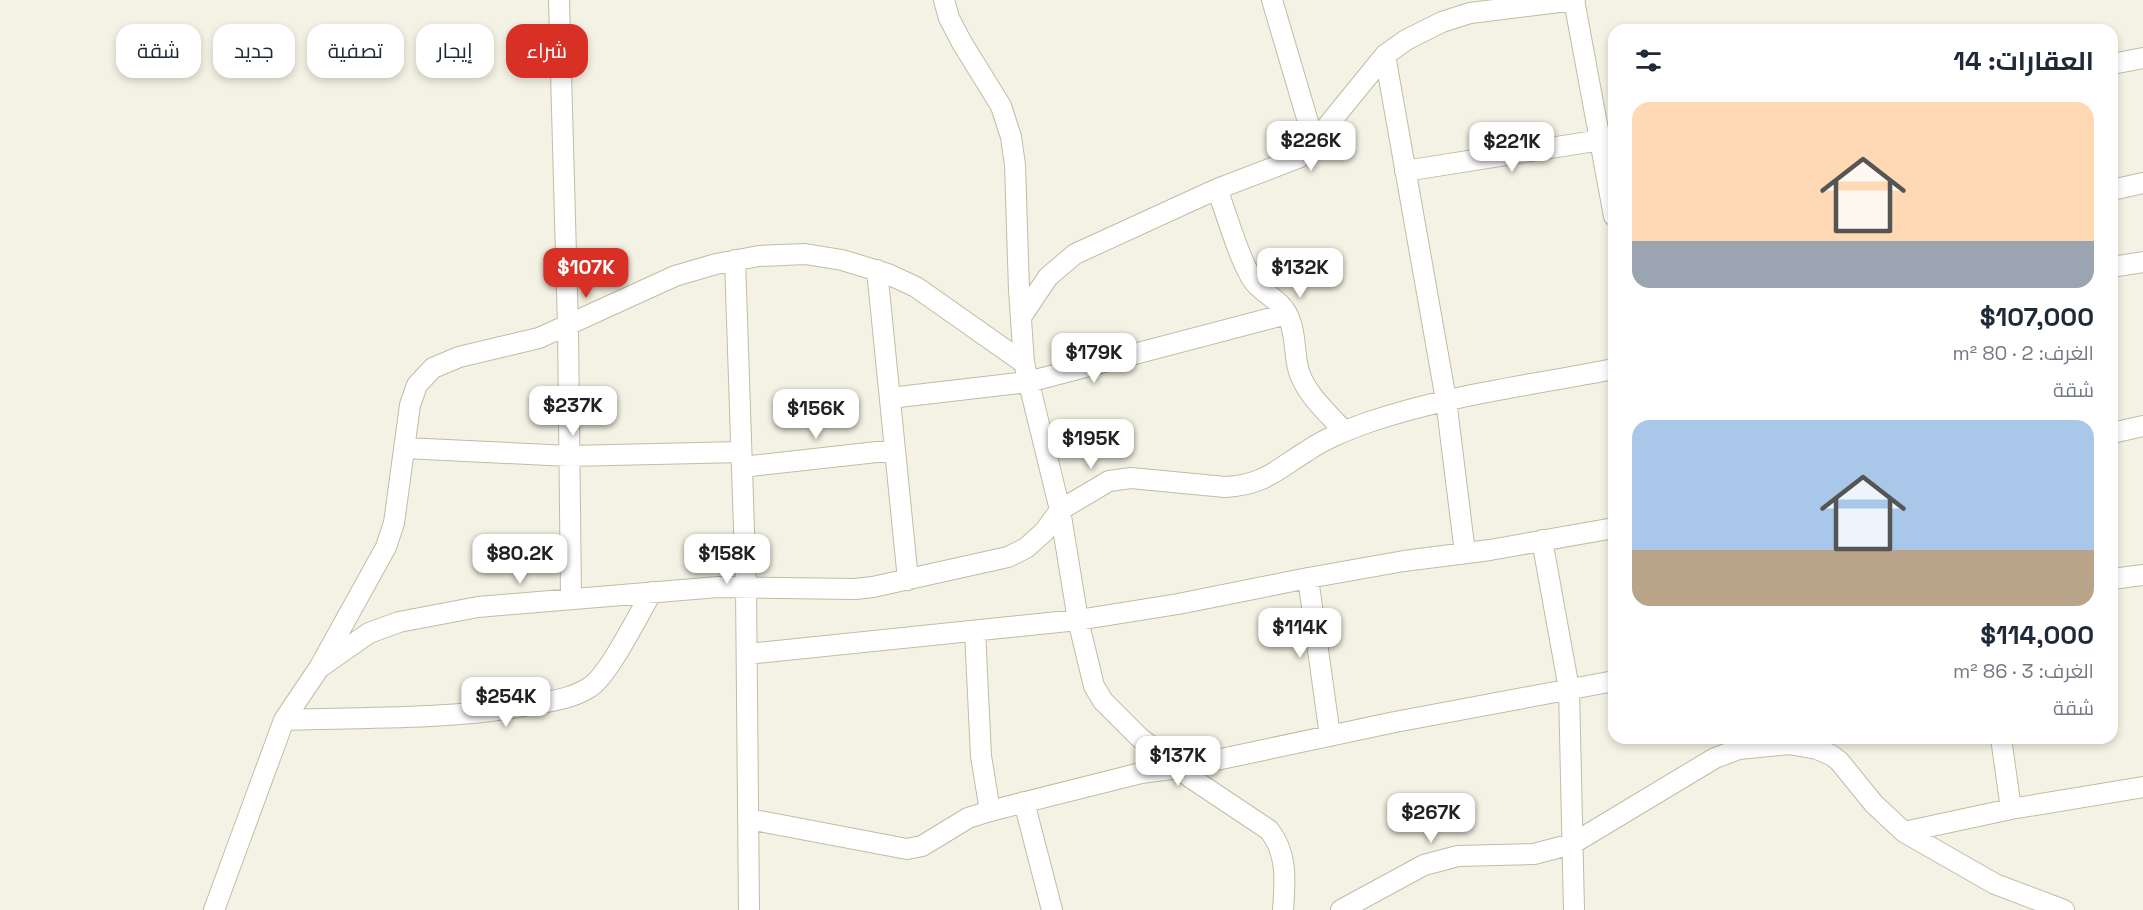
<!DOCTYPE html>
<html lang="ar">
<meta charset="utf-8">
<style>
:root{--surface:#fff;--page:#f2f2f3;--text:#1f2937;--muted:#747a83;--accent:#d93025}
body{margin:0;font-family:"Space Grotesk",Cairo,sans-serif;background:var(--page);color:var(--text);direction:rtl;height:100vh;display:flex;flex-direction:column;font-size:22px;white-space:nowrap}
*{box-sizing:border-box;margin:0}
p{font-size:20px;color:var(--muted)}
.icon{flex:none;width:33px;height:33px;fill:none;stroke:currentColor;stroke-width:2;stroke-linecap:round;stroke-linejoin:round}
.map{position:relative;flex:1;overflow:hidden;direction:ltr}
.panel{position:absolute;left:1608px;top:24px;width:510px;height:720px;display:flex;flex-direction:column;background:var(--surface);border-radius:18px;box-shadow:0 3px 9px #0003;direction:rtl}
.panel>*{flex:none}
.banner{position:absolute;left:18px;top:24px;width:570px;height:54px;direction:rtl;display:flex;gap:12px}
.price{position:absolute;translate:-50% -51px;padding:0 14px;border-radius:12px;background:#fff;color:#222;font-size:20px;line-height:39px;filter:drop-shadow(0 2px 3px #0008)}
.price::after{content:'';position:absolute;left:50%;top:36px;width:18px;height:14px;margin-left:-9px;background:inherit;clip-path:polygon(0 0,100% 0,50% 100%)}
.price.current{background:var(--accent);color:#fff}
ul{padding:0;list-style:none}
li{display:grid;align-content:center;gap:12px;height:318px;padding:0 24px}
li span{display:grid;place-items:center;height:186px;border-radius:18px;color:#555}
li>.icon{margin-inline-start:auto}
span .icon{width:108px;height:108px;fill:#fffc;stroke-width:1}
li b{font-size:26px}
h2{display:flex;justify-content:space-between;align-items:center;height:72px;padding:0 24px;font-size:26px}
.tag{padding:0 21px;border-radius:18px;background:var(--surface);box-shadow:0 3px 9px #0003;font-size:21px;line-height:54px}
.tag.current{background:var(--accent);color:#fff}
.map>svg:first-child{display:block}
</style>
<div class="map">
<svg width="2143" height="910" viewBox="0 0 2143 910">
<rect width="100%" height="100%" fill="#f4f2e4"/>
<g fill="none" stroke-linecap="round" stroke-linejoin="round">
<g stroke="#c0bca5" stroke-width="22">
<path id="minor" d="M559,0L568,327L571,599
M944,0L949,18L962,43L1001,106L1011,137L1015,165L1019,290L1024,363L1060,510L1078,620L1094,686L1103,701L1139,737L1191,778L1269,830C1288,854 1285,881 1283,910
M1272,0L1314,142
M1574,0L1614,216
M1385,55L1446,400L1465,553
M2112,64L2143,58
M1405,171L1614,138
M1217,189C1227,215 1238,256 1252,279C1261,293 1280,299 1287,314C1296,331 1294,351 1298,368C1304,393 1328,413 1344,431
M2112,190L2143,183
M735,260L746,588L749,910
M2112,267L2143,262
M877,270L908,580
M1021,317L1048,277L1075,254L1217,189L1298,158L1307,151L1385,55L1406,40L1442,22L1470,13L1575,0
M890,398L1028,382L1287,314
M2112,433L2143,426
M405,448L569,456L741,452
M742,467L895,450
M1542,540L1569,689L1574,910
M1308,578L1330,736
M2112,579L2143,575
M975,631L981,756L990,811
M747,654L1078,620L1178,604L1308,578L1404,561L1490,550L1614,528
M319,668L369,633L399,622L478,607L718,587L855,589L873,587L1008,557L1026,548L1044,532L1060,510L1109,481L1131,478L1225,487C1264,485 1276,470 1307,451C1326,438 1347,430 1369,422C1448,395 1532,385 1614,369
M284,720C366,717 449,720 530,705C551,701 572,699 590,687C609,675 639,613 652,592
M2001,738L2011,809
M1024,802L1052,910
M749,819L907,849L922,846L968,818L990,811L1141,773L1179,768L1395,722L1614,681
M1904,832L2011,809L2143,787
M214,910L284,720L319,668L386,547L394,523L410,405L417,385L433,368L459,357L539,338L675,276L716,264L759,256L805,254L842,260L888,274L916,287L1024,363
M1341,910L1424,865L1458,856L1534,854L1572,844L1715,758L1739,749L1789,744L1817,749L1831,755L1839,761L1874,804L1904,832L1995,884L2064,910"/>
</g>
<use href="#minor" stroke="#fff" stroke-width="20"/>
</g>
</svg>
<b class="price" style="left:1311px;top:172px">$226K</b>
<b class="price" style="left:1512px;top:173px">$221K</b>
<b class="price current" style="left:586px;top:299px">$107K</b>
<b class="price" style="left:1300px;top:299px">$132K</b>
<b class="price" style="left:1094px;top:384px">$179K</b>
<b class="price" style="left:573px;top:437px">$237K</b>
<b class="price" style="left:816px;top:440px">$156K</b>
<b class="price" style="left:1091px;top:470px">$195K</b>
<b class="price" style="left:520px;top:585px">$80.2K</b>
<b class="price" style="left:727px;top:585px">$158K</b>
<b class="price" style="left:1300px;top:659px">$114K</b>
<b class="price" style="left:506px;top:728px">$254K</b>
<b class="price" style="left:1178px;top:787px">$137K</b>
<b class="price" style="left:1431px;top:844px">$267K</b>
<div class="banner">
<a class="tag current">شراء</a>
<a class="tag">إيجار</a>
<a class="tag">تصفية</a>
<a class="tag">جديد</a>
<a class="tag">شقة</a>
</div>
<section class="panel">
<h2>العقارات: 14<svg class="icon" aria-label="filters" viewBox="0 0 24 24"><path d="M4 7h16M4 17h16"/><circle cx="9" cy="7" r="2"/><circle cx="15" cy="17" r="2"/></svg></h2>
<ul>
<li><span style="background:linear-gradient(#ffd9b3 75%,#9aa5b1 0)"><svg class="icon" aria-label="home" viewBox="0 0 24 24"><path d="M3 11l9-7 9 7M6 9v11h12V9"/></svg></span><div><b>$107,000</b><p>الغرف: 2 · 80 m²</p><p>شقة</p></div></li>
<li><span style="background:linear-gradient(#a9c7e8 70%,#b9a48a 0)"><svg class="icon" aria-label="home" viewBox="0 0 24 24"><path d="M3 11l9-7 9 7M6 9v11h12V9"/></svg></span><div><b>$114,000</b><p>الغرف: 3 · 86 m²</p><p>شقة</p></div></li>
</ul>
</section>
</div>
